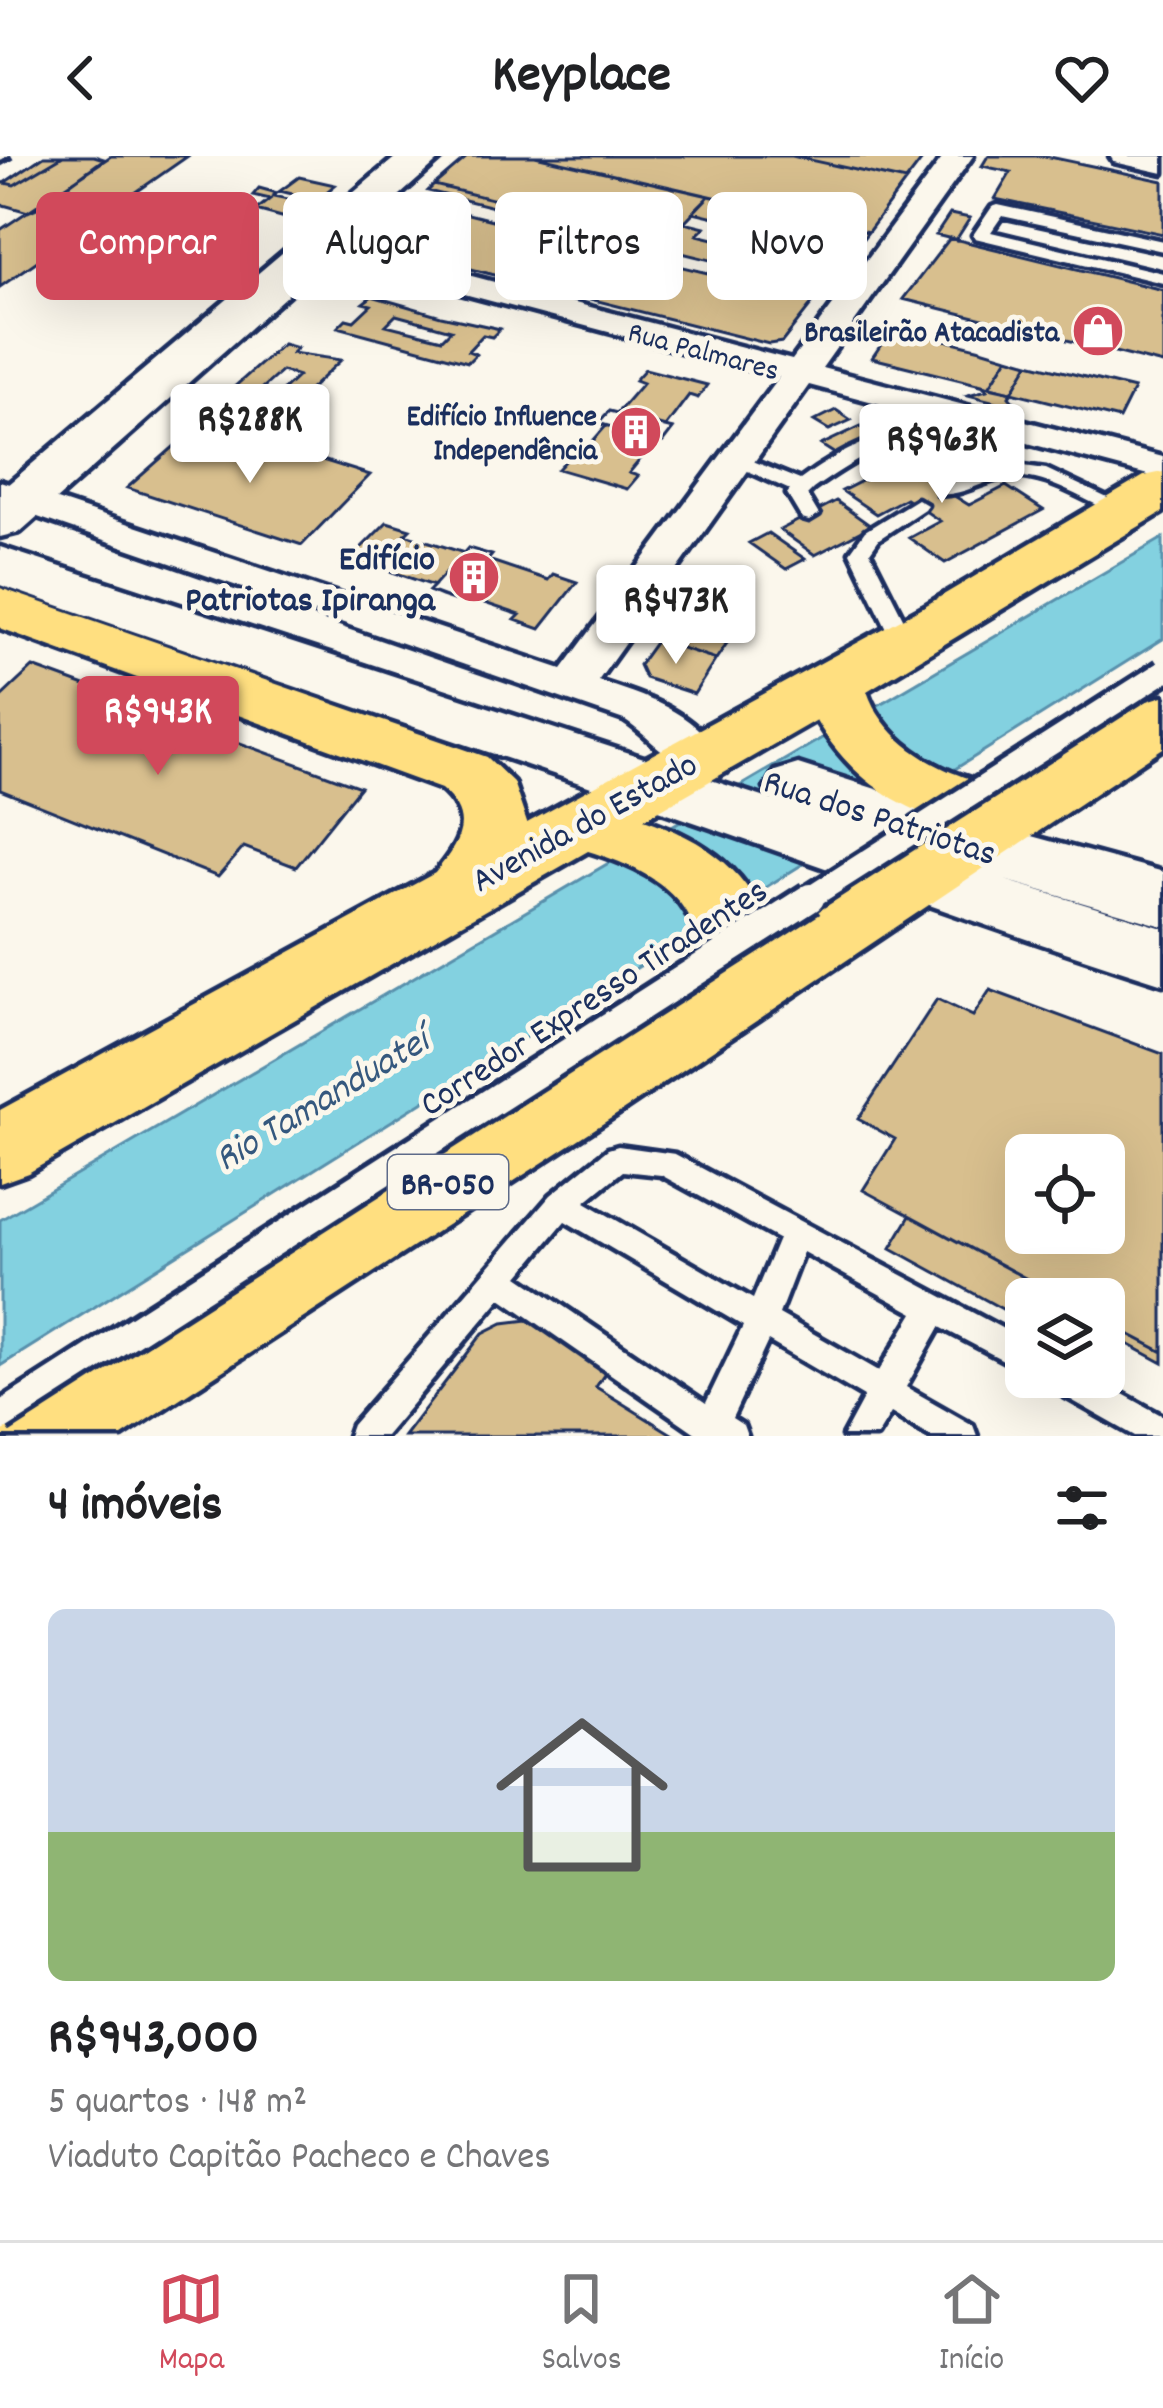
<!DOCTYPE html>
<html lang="pt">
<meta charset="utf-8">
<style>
:root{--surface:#fff;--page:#f6f6f6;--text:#202124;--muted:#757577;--line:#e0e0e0;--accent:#d1495b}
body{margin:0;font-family:Dekko,sans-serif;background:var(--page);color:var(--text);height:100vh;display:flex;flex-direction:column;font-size:45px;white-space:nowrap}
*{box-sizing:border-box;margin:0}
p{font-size:39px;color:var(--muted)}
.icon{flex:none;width:66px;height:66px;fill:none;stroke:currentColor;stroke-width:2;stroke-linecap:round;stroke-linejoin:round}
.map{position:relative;height:1280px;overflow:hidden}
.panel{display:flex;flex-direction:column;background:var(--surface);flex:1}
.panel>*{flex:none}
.top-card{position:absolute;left:36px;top:36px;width:1092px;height:108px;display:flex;gap:24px}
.fabs{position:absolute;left:1005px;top:978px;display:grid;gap:24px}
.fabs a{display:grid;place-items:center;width:120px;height:120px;border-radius:18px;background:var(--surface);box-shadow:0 12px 48px #0002;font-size:60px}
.price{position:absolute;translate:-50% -102px;padding:0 27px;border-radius:12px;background:#fff;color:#222;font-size:39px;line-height:78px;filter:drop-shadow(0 3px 6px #0008)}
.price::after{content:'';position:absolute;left:50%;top:72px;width:36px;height:27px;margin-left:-18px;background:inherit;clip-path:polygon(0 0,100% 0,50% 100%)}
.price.selected{background:var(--accent);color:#fff}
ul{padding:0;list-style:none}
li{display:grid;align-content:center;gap:24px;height:636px;padding:0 48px}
li span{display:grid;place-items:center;height:372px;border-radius:18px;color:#555}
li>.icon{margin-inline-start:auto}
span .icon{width:216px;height:216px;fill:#fffc;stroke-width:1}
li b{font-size:51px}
h2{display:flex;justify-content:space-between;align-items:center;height:144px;padding:0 48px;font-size:51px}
.tag{padding:0 42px;border-radius:18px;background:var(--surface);box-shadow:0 12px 48px #0002;font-size:42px;line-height:108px}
.tag.selected{background:var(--accent);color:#fff}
header{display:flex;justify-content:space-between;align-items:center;height:156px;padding:0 48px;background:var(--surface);font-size:54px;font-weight:700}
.tab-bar{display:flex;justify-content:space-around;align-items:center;height:168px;border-top:3px solid var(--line);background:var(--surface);font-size:33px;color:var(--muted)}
.tab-bar a{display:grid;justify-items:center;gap:6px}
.tab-bar .selected{color:var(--accent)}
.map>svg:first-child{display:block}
</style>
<header><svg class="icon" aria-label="back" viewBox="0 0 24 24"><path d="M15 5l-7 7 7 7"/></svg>Keyplace<svg class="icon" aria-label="heart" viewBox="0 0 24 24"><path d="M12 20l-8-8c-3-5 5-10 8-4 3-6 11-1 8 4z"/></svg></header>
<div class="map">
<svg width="1163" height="1280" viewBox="0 0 1163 1280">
<rect width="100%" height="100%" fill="#fbf7ec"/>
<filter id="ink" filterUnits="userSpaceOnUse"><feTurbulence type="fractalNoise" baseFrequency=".00833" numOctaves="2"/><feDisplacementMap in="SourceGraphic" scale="24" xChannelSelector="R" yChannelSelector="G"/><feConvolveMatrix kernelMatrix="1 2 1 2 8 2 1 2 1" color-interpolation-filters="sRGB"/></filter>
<g filter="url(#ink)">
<path fill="#83d1e0" stroke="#5990ac" stroke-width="3" d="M1163,382V483L0,1210V1064Z"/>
<path fill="#d8bf8e" stroke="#1b2f5e" stroke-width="3" fill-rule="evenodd" d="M44,0H63L14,29L4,27Z
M94,0L104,3L37,52L28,56L0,48V26L14,29L63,0Z
M111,0H188L0,131V74Z
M468,0H535L709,40L666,85L434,29Z
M535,0H792L906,25L868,76Z
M792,0H925L906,25Z
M988,0H1045L1163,25V78L995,43L1011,16L982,10Z
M299,21L335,29L317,44L280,35Z
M434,29L666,85L684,66L705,71L697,79L799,104L784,122L428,35Z
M259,32L277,37L273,40L313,48L293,64L256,54L270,43L253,39Z
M709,40L868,76L851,98L835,94L837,90L693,56Z
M416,45L600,91L558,135L376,89L373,82Z
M950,58L970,62L956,84L936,79Z
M950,82L1163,134V208L903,143Z
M600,91L816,143L782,186L769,188L558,135Z
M372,140L441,160L500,173L492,181L483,179L468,195L476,198L468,206L338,171L346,163L354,165L371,149L363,147Z
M396,159L451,174L442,183L386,169Z
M893,171L981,193L1008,201L989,231L872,202Z
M283,188L297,192L292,197L341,204L257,283L242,278L247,273L218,264L212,269L197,264Z
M1008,201L1029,207L1012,236L989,231Z
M1029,207L1134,233L1119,263L1012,236Z
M645,213L707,229L698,242L689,239L665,271L673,273L663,286L656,284L629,317L638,320L627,333L558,313L570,300L578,302L606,270L598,267L609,255L617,257L643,227L635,224Z
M282,215L298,220L263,253L245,248Z
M982,229L1012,236L1009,240L1019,252L968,239L987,234Z
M836,254L851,264L829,274L814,265Z
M609,255L617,257L673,273L663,286L598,267Z
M861,270L882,285L843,303L821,289Z
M194,273L288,304L297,296L370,319L302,389L127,332Z
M921,295L955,317L935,328L969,349L1006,330L1043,354L945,407L909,382L940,365L906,342L876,358L842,335Z
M836,345L871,370L815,399L780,374Z
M387,366L410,373L405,378L464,397L468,392L492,399L488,404L548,424L553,418L577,426L540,473L515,464L520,459L458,438L453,444L441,440L429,435L434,430L375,410L370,415L346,407Z
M768,377L805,403L786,413L749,387Z
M468,392L492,399L453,444L429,435Z
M667,469L727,487L716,503L657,484Z
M657,484L716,503L694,538L645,522L639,509Z
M33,511L360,631L296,711L244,691L218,721L0,634V542Z
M990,834L1163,898V1196L1104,1165V1143H1064L863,1034L895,983L858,963L937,843L973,860ZM1026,999H1104V1077H1026Z
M910,1060L1064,1143H1026V1166L891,1092Z
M536,1163L611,1208L596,1231L675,1280H404L483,1177L503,1167Z
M1104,1165L1163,1196V1207L1104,1175Z"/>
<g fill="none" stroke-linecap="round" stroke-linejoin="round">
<g stroke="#1b2f5e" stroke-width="9">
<path id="lane" d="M998,49L1163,85V95L1002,60L991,76L1163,117V127L975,82L973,79L992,51Z
M927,275L957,283L1009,308L1046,313L1135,355L1132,359H1118C1085,345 1039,313 1002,322C981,326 960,341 938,338V330L988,313C969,303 949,289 927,286C888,281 843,312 813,333L807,339L819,359L809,365L802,363L787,338L790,334L726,305L729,301H743L800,324C835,298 882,272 927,275Z
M917,343L927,349L924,353L879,383L870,396L916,487L905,494L894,487L850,396L865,375Z
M618,990L675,998L1026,1185V1216L940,1171L906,1231L973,1269L977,1280H930L891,1257L877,1280H843L864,1241L768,1185L732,1262L743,1269L747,1280H700L501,1142L385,1280H348L352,1269L551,1039L608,993ZM623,1015L661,1019L778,1083L753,1143L585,1046ZM565,1065L743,1170L706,1247L519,1120ZM803,1096L914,1157L879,1215L779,1158Z
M1045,1221H1092L1163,1260V1280H1135L1050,1232Z"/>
</g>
<g stroke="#1b2f5e" stroke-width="9">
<path id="street" d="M944,0H973L822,212L1163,301V323L809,229L598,525C644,540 694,555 720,600L714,611C678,621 653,582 624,564L0,348V325L562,513L779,221L305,96L300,89L305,82H327L792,204Z
M1110,0H1163V17L1114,6Z"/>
</g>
<g stroke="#1b2f5e" stroke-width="9">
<path id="secondary" d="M397,0H444L20,376L0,381V335Z
M0,391L772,644L765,632L775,615L798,608L976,665L1163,716V770L1005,724L1163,772V828C983,771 808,704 629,644C419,572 209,502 0,429Z"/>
</g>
<g stroke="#1b2f5e" stroke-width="9">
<path id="highway" d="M1163,316V356L867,535C886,591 951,624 1007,631L1141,547L1163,540V592L619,957L122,1280H0L11,1249L702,824C703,745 659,717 588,695L28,1017L0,1027V954L435,717C459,687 476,663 441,633L0,472V432L487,601L513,626L527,667L923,451L1144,320ZM816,564C848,618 891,649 951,667L770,781C754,717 704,683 644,663Z"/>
</g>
<use href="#lane" fill="#fbf7ec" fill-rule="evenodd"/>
<use href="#street" fill="#fbf7ec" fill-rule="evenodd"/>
<use href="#secondary" fill="#fbf7ec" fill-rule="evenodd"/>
<use href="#highway" fill="#ffdf80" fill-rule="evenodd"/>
<path stroke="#1b2f5e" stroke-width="6" stroke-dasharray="14 6" stroke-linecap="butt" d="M0,8L13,0"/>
<g stroke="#1b2f5e" stroke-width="32" stroke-linecap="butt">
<path id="lane-bridge-far1" d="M805,745L1163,516"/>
</g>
<g stroke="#1b2f5e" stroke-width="38" stroke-linecap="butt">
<path id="lane-bridge" d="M0,1261L810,742"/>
</g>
<use href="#lane-bridge-far1" stroke="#fbf7ec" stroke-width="22"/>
<use href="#lane-bridge" stroke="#fbf7ec" stroke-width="28"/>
</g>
</g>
<defs>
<g id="shop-disc" transform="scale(2.7)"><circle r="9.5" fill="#d1495b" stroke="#fbf7ec"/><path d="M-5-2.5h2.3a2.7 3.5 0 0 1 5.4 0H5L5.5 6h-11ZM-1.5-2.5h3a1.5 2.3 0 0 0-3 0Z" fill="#fff"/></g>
<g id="building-disc" transform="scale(2.7)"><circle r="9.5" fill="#d1495b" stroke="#fbf7ec"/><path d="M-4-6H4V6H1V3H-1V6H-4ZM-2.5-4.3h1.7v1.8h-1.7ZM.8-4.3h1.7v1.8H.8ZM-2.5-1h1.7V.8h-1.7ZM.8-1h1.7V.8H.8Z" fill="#fff"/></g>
</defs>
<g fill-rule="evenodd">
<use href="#shop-disc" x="1098" y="175"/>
<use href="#building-disc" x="636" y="276"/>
<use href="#building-disc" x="474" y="421"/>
</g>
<g text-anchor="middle" stroke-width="10" stroke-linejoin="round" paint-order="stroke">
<g font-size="30" font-weight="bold" fill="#1b2f5e" stroke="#fbf7ec" text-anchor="end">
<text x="1059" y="185">Brasileirão Atacadista</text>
<text x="597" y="269">Edifício Influence<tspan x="597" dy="34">Independência</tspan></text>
</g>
<g font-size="30" fill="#1b2f5e" stroke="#fbf7ec">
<text transform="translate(704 194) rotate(15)" y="10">Rua Palmares</text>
</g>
<rect fill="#fbf7ec" stroke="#5e6b89" stroke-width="3" x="388" y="999" width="120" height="54" rx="9"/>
<g font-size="33" font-weight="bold" fill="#1b2f5e">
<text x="448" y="1038">BR-050</text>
</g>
<g font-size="36" font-weight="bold" fill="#1b2f5e" stroke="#fbf7ec" text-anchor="end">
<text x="435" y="413">Edifício<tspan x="435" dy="41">Patriotas Ipiranga</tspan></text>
</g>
<g font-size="36" fill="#1b2f5e" stroke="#fbf7ec">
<text transform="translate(881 659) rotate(18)" y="13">Rua dos Patriotas</text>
<text transform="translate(583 664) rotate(-29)" y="13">Avenida do Estado</text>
<text transform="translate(592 839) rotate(-33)" y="13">Corredor Expresso Tiradentes</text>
</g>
<g font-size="39" font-style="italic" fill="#35587e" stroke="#fbf7ec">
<text transform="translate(320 941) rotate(-31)" y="14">Rio Tamanduateí</text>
</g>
</g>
</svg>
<div class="fabs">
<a><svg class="icon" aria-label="locate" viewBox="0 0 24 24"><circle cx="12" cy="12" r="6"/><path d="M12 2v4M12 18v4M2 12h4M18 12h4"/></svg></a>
<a><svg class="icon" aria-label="layers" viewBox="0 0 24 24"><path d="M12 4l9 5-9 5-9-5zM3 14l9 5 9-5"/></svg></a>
</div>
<b class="price" style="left:250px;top:330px">R$288K</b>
<b class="price" style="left:942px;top:350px">R$963K</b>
<b class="price" style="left:676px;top:511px">R$473K</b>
<b class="price selected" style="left:158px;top:622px">R$943K</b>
<div class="top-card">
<a class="tag selected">Comprar</a>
<a class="tag">Alugar</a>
<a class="tag">Filtros</a>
<a class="tag">Novo</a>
</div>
</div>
<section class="panel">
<h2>4 imóveis<svg class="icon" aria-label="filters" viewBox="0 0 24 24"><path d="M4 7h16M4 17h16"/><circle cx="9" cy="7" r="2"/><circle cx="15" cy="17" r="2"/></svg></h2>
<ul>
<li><span style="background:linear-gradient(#c9d6e8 60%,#8fb573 0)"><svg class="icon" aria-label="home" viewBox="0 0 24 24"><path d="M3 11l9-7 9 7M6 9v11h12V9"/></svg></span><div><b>R$943,000</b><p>5 quartos · 148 m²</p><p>Viaduto Capitão Pacheco e Chaves</p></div></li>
</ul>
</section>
<nav class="tab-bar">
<a class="selected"><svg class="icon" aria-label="map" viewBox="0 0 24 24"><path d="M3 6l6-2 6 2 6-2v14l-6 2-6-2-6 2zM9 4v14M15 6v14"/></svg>Mapa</a>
<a><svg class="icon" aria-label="saved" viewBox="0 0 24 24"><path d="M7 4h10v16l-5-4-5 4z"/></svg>Salvos</a>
<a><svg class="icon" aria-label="home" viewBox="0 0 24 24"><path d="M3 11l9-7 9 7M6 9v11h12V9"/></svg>Início</a>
</nav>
